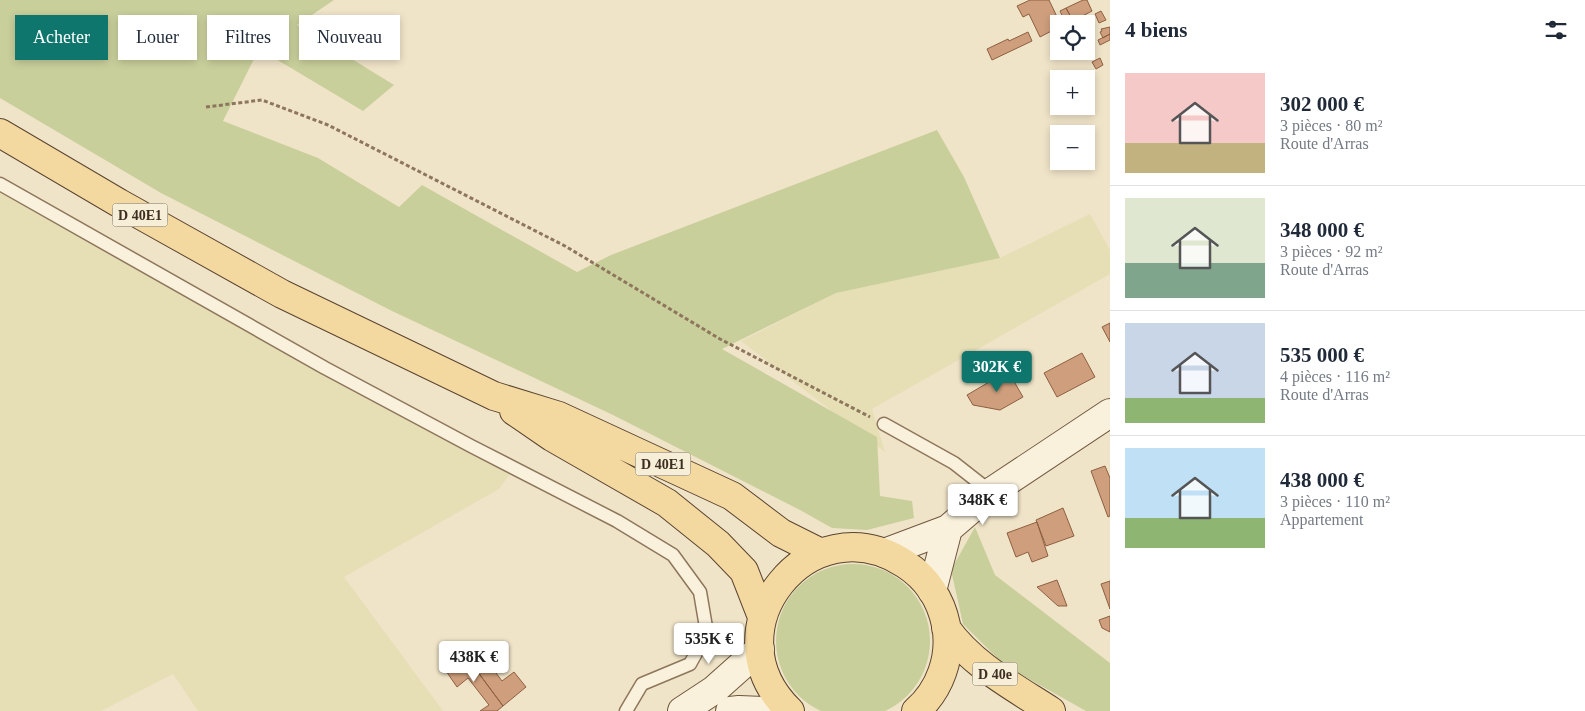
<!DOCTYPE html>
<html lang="fr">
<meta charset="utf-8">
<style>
:root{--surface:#fff;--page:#f6f6f7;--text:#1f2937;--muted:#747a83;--line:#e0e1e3;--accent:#0f766e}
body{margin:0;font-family:Georgia,serif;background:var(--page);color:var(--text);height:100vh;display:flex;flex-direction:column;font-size:19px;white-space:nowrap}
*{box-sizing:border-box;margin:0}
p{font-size:16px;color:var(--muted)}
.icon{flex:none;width:28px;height:28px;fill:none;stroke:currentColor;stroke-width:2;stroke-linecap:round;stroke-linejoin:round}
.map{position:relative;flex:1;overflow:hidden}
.drawer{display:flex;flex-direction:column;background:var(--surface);width:475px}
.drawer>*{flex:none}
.hud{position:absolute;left:15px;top:15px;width:475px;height:45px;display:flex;gap:10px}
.tools{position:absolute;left:1050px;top:15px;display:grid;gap:10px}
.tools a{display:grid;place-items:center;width:45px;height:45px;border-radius:0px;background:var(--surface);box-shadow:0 2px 8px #0003;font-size:25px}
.price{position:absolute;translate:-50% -42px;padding:0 11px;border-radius:5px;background:#fff;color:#222;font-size:16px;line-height:32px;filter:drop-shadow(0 1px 2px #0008)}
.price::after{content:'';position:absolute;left:50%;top:30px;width:15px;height:11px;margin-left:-8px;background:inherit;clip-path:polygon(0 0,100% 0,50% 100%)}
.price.selected{background:var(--accent);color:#fff}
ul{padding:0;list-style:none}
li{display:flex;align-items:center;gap:15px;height:125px;padding:0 15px}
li+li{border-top:1px solid var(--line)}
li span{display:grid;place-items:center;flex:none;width:140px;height:100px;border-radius:0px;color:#555}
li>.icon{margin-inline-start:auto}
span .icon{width:60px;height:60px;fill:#fffc;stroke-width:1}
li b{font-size:21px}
h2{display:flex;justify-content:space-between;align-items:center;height:60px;padding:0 15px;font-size:21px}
.tag{padding:0 18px;border-radius:0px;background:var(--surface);box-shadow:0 2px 8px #0003;font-size:18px;line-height:45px}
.tag.selected{background:var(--accent);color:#fff}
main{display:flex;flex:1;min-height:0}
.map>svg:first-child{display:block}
</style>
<main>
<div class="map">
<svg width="1110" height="711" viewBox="0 0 1110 711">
<rect width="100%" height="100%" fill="#f0e4c8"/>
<path fill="#e6deb5" d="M0,184L514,468L499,489L344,577L443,711H198L173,674L101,711H0Z
M1090,214L1110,250V274L872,409L885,452L741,341L836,293L1000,258Z"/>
<path fill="#c9cf9b" d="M0,0H334L297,25L394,85L363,111L259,49L223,121L318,158L399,207L422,185L577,272L611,255L937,130L964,177L1000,258L836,293L722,349L877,437L880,496L912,501L914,518L867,530L832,528L800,510L613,415L392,311L161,193L0,98Z
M975,527L995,575L1110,663V711H1086L1004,665L963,624L951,570Z
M776 641a77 77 0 1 1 154 0a77 77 0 1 1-154 0Z"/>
<path fill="#cf9f7d" stroke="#8d5f41" d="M1030,0H1049L1059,21L1057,22L1059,27L1040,37L1029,14L1023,17L1017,6Z
M1083,0H1087L1092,11L1073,21L1066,8Z
M1066,8L1073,21L1066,24L1060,11Z
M1101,11L1106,20L1099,23L1095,14Z
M1110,27V34L1103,38L1100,32L1102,31L1101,29Z
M1028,32L1032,41L992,60L987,49L1008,39L1009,41Z
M1110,34V40L1100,45L1098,40Z
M1100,58L1103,65L1096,69L1092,62Z
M1110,323V342L1102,327Z
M1082,353L1095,377L1057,397L1044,373Z
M1008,371L1023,397L1000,410L973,405L967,395Z
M1105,466L1110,478V516L1108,517L1091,471Z
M1063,508L1074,536L1046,546L1036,520Z
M1037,522L1048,556L1032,562L1028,552L1016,557L1007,533Z
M1057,580L1067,606H1058L1037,587Z
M1110,581V609L1101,584Z
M1110,616V632L1102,628L1099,620Z
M480,645L487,654L484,657L502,681L514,672L526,687L503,706L466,656Z
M466,656L503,706L497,711H480L489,705L468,678L457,687L446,671Z"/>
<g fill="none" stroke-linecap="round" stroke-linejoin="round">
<g stroke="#8d765c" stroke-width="15">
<path id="lane" d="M0,184L325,368L471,446L617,521L673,555L700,592L707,633L690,664L642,684L626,711
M884,424L954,463L991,492"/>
</g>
<g stroke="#6f573f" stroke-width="30">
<path id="secondary" d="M884,553L948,529L991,492L1110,413
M932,591L948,529
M682,711L714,690L760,649
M730,711L739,710L765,711"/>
</g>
<g stroke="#5b4430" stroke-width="30">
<path id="primary" d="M0,133L119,203L282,294L494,396L559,416L732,496L781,533L821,553
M514,411L552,437L667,503L718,544L744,571L762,617
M946,628C972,665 1014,687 1051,711
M790,711C706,630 810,501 905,564C927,578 941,600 946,625C952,657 940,690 916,711"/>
</g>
<path stroke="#8d765c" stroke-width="3" stroke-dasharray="4 2.5" stroke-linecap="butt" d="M206,107L262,100L328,125L565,246L720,339L870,417"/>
<use href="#lane" stroke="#faf1dc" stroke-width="12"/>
<use href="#secondary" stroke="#faf1dc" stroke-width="28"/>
<use href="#primary" stroke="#f3d9a0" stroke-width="28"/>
</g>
<g text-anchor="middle" stroke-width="4.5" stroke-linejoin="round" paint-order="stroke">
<g fill="#f7eed8" stroke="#756857" stroke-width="1">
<rect x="112.5" y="203.5" width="55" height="23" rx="4"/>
<rect x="635.5" y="452.5" width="55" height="23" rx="4"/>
<rect x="972.5" y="662.5" width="45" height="23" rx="4"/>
</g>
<g font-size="14" font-weight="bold" fill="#3d2e20">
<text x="140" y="220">D 40E1</text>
<text x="663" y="469">D 40E1</text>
<text x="995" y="679">D 40e</text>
</g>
</g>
</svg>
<div class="tools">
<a><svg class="icon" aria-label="locate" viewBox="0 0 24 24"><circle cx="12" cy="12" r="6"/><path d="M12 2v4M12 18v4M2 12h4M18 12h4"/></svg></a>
<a>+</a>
<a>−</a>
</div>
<b class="price selected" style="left:997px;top:393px">302K €</b>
<b class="price" style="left:983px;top:526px">348K €</b>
<b class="price" style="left:709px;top:665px">535K €</b>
<b class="price" style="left:474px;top:683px">438K €</b>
<div class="hud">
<a class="tag selected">Acheter</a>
<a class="tag">Louer</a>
<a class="tag">Filtres</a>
<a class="tag">Nouveau</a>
</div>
</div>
<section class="drawer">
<h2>4 biens<svg class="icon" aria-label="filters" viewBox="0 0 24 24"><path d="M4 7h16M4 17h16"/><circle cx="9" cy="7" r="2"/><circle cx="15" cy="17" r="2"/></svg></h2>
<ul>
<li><span style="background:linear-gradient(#f6c9c9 70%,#c2b280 0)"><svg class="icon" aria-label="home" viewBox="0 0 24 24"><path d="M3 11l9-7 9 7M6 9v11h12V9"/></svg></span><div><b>302 000 €</b><p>3 pièces · 80 m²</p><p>Route d'Arras</p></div></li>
<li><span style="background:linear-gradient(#dfe7d0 65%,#7fa58c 0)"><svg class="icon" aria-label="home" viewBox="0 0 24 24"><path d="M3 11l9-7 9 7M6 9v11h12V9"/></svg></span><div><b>348 000 €</b><p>3 pièces · 92 m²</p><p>Route d'Arras</p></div></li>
<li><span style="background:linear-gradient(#c9d6e8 75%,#8fb573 0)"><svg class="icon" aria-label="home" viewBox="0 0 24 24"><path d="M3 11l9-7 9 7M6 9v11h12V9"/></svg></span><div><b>535 000 €</b><p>4 pièces · 116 m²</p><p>Route d'Arras</p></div></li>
<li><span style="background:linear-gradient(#bfe0f5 70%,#8fb573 0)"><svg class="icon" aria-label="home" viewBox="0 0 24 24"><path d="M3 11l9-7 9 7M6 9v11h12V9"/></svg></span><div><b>438 000 €</b><p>3 pièces · 110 m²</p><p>Appartement</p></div></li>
</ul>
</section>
</main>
